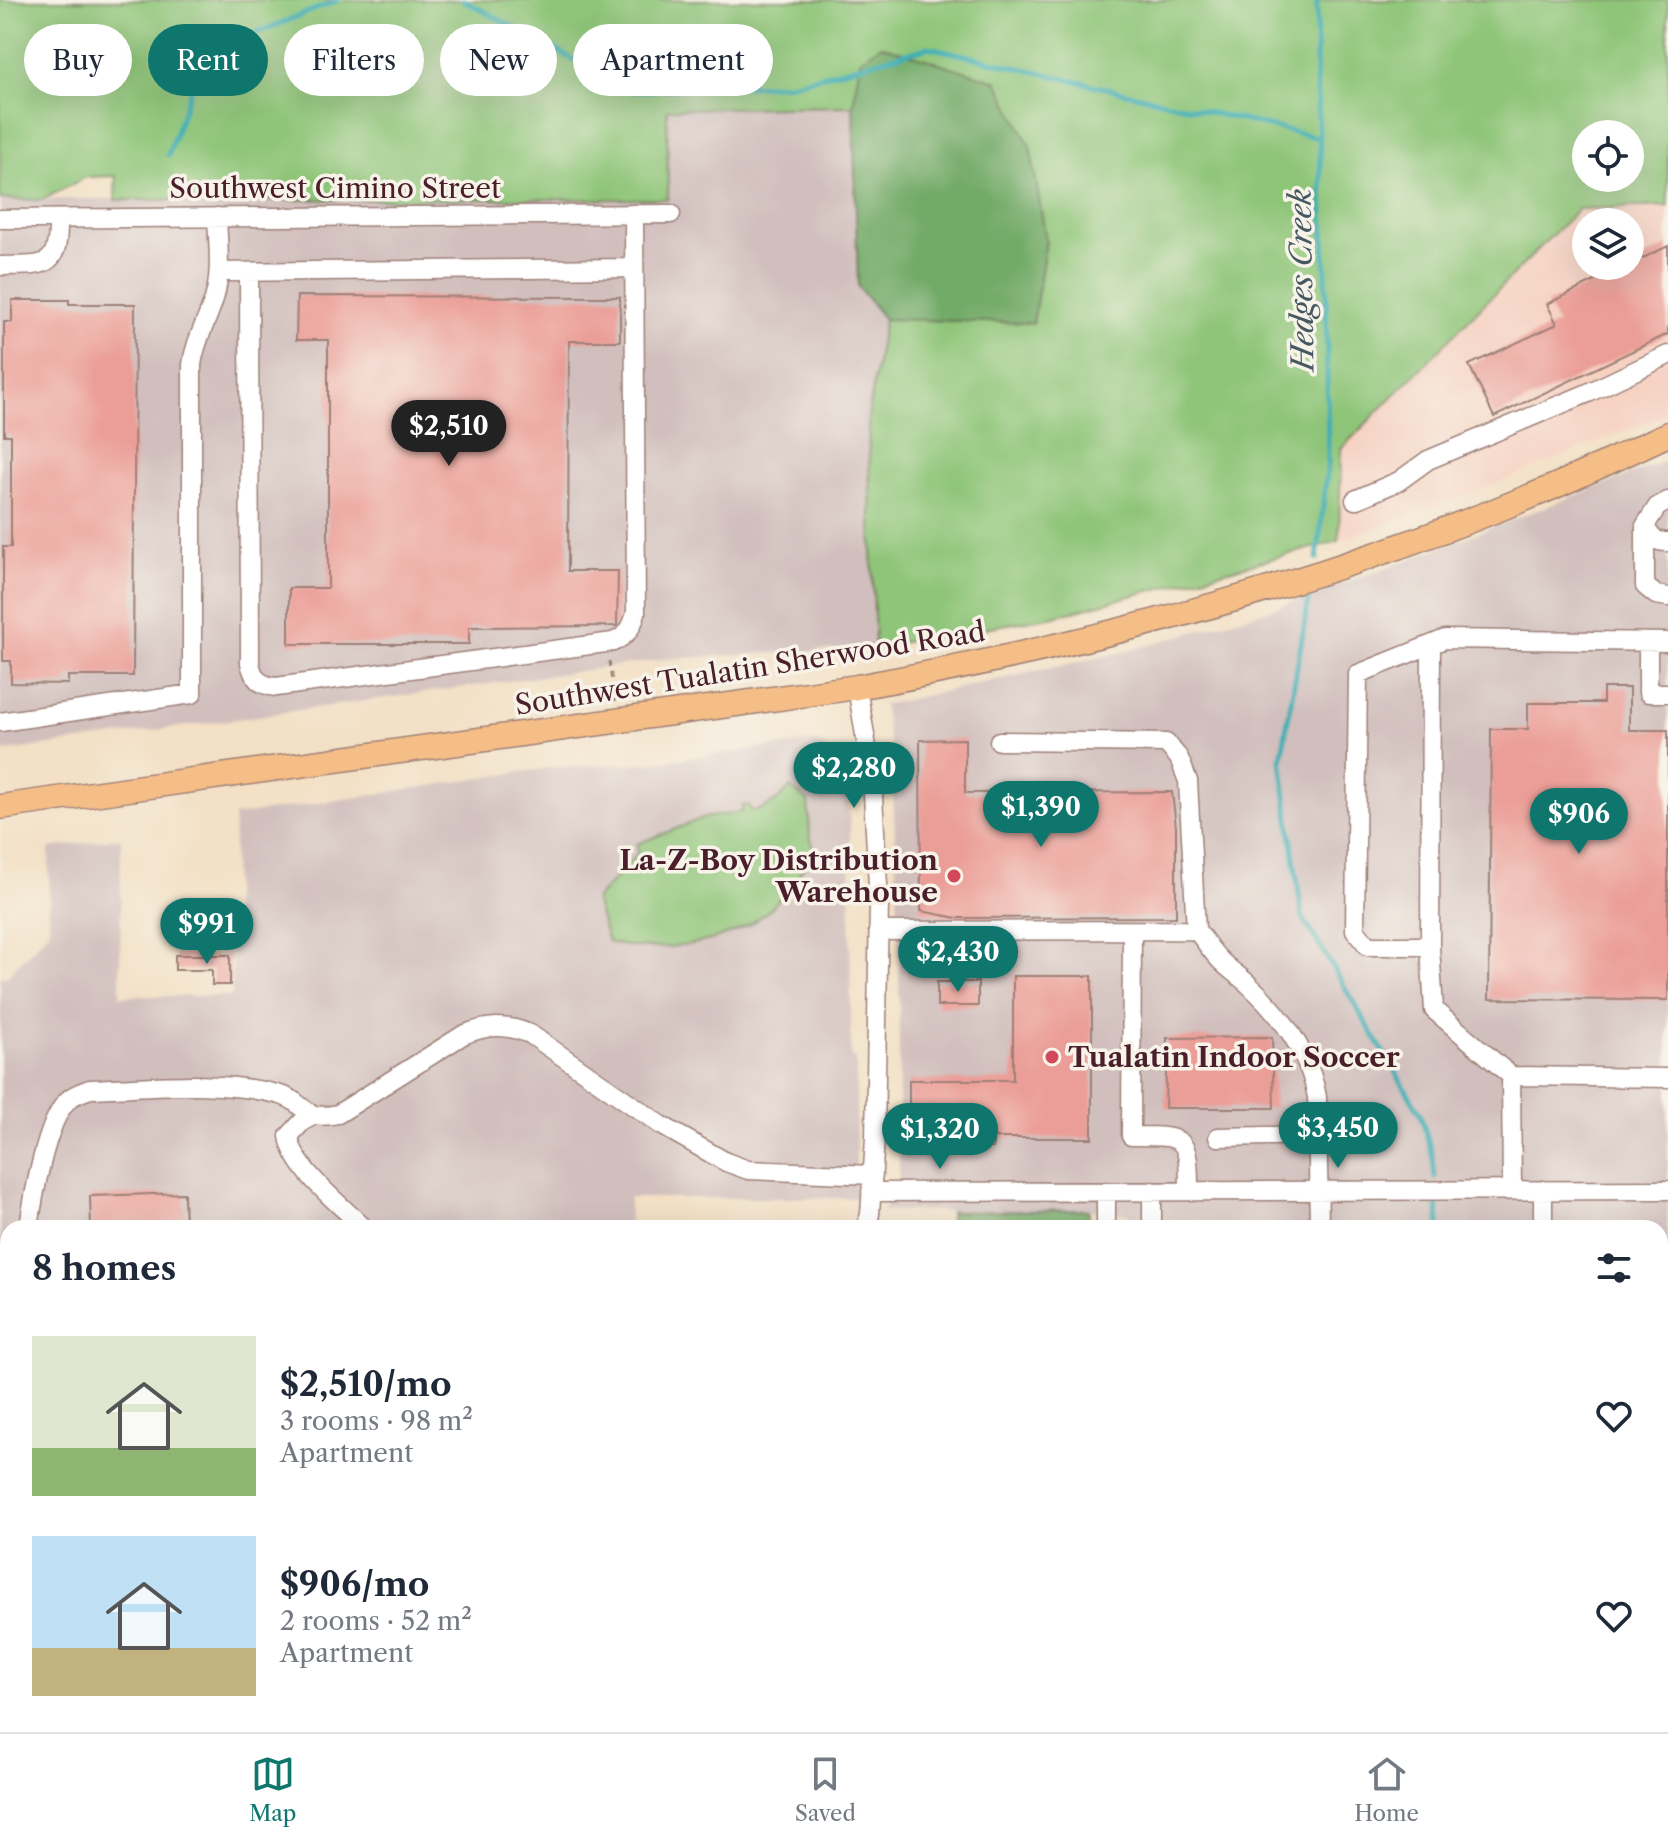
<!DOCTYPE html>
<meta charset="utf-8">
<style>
:root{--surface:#fff;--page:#f2f2f3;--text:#1f2937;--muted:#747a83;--line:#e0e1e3;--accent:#0f766e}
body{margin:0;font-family:"Libre Caslon Text",serif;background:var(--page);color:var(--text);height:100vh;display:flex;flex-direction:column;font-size:30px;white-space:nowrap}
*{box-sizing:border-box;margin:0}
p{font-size:26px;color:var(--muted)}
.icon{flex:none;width:44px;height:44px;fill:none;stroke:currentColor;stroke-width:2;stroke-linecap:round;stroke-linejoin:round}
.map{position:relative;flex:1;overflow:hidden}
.details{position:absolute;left:0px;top:1220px;width:1668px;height:512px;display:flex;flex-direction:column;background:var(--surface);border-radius:24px 24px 0 0;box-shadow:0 8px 32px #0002}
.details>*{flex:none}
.hud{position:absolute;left:24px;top:24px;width:800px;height:72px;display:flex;gap:16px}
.buttons{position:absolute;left:1572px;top:120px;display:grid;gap:16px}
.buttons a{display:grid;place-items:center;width:72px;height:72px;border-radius:50%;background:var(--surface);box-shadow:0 8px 32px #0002;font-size:40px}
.price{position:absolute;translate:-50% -68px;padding:0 18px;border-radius:28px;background:var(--accent);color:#fff;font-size:26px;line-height:52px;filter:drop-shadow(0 2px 4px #0008)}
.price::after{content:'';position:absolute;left:50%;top:48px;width:24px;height:18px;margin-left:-12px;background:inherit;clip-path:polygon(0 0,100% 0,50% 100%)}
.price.current{background:#222;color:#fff}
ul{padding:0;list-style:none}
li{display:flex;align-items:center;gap:24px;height:200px;padding:0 32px}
li span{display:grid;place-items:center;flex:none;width:224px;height:160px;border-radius:0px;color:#555}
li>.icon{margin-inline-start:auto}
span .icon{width:96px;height:96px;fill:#fffc;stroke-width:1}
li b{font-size:34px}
h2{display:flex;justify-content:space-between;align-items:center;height:96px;padding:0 32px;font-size:34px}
.chip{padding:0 28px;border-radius:36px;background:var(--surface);box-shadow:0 8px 32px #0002;font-size:28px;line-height:72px}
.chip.current{background:var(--accent);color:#fff}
.tabs{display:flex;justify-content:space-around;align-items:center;height:112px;border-top:2px solid var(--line);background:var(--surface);font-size:22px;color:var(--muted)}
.tabs a{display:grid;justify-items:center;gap:4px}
.tabs .current{color:var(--accent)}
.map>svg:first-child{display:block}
</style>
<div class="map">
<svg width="1668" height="1732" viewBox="0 0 1668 1732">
<rect width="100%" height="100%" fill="#f7f3e8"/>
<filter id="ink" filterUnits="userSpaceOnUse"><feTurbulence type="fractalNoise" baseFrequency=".0125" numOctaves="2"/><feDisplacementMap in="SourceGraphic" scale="16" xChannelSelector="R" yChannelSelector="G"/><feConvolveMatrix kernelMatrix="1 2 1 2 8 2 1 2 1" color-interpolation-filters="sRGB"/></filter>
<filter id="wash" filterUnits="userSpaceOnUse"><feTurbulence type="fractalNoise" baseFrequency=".006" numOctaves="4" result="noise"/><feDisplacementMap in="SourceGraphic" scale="32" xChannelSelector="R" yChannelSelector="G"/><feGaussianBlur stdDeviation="1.8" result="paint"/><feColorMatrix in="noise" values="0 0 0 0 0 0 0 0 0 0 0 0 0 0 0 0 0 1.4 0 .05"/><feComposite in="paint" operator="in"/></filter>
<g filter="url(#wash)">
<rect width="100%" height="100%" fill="#f3e0c5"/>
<path fill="#f6d2c3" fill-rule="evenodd" d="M1668,206V413L1503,481L1339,541L1340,449L1578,209ZM1586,222H1630V266H1586Z"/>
<path fill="#d1bfbd" d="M853,106L858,287L884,319L868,418L875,647L666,659L0,752V199H667V109Z
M1668,460V1732H1134V1724H1660V1228H1129V1214L1089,1210L882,1211L899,1184V952L892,755L883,705L1128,651L1265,611L1397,564Z
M817,741L843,763L850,822L851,1058L856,1059V1198H629V1228H8V1680H0V977H6L49,931V848L121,838L120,996H232L234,816L547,768L651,763Z
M128,1724H627V1732H137Z"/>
<path fill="#8ec578" stroke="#6c7252" stroke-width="2" fill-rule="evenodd" d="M0,0H1668V206L1578,209L1341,449L1339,541L1055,616L875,647L868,418L884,319L1033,323L1046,240L1030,146L860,60L853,106L667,109L668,199L115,200L116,176L86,177L42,200L0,199ZM1586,134H1630V178H1586Z
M790,788L808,801L810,837L816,854C799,869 789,890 772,907C735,944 657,956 608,942L595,900L638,853L637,844L703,818L742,812V806L749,805L751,811C766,810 780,799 790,788Z"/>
<path fill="#72aa68" stroke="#5e644a" stroke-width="2" d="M881,45L997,81L1030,146L1046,240L1033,323L884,319L858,287L853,106L860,60Z
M1089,1210V1228H950V1212Z
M940,1724H1104V1732H943Z"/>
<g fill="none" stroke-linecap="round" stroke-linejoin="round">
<path stroke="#3daeb5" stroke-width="5" d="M463,0L632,91L791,84L929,47L1320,138
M168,155L203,54L339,0
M1317,559L1328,463L1326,274L1316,77L1317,0
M1310,591L1281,760L1302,916L1420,1113L1433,1158L1435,1177
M1437,1204L1440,1228"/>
</g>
<g id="blocks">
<path fill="#eb9e97" d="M1668,246V334L1494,417L1469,365L1557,324L1547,304Z
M297,296L620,297V341H569L568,571H618L617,626L469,627V644H289V588H328V340H296Z
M12,300H69V304H135L133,676H68V684L11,683V661H3V547H11V435H4V322H12Z
M1603,688H1629V730H1668V1000L1489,999L1491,729H1528V703H1603Z
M965,739V793L1172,792L1176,827V917L957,918L921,911L920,740Z
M175,955H230V985H212V970H175Z
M1013,976H1092V1138H993V1148L909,1147V1080H1013Z
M937,982H978V1006H937Z
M1272,1037L1274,1108H1165L1167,1038Z
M184,1193L185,1228H91L90,1196Z"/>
</g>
</g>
<g filter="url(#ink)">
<use href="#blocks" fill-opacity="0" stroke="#9e8078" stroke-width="2"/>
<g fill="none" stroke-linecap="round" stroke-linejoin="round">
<g stroke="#9e8078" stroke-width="21">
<path id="minor" d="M0,219L671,214
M0,266C45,265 59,270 58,219
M219,272L634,268
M249,272L250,663C254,680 260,685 276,687L613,642C627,636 632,628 636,613L634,214
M1355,500L1399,481L1428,460L1588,393L1668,355
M1668,501L1657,507L1645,526C1651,538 1655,542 1668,542
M1645,526V586L1656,595L1668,597
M1648,642V693H1668
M1668,642L1445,639L1358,674L1355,930L1368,946H1430L1434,1010L1511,1076L1668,1078
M857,687L872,777L879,904L875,1138L870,1214L866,1228
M0,722L192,694V365C195,340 207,322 214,299C222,273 218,244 217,217
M999,741L1166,743L1179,758L1188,781L1196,930
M878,931L1196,930C1204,939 1210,950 1219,959C1227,968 1238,975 1247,983C1281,1014 1309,1052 1317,1097L1319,1228
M1132,931L1131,1136C1186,1136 1189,1135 1189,1191
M1430,946L1431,645
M1511,1076L1512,1190
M312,1116L302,1122L289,1136C293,1169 340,1204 364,1228
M1218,1137L1318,1135
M1543,1190V1228
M1106,1191V1228
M1152,1191V1228
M871,1192L1668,1190
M29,1228C33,1198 46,1121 68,1100C74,1094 82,1092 90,1089C153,1087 216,1079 277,1094C307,1101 300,1122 338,1114L463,1035C487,1025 506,1024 530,1034L661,1125L726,1162L748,1170L873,1175
M1660,1263L1668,1262
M1660,1473H1668
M0,1707H8
M1660,1723H1668
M90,1724L105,1732
M913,1724L917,1732
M1107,1724V1732
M520,1726L526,1732
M680,1732V1724"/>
</g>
<g stroke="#9e8078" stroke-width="27">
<path id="highway" d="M0,807L857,687C1095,644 1330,581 1553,487C1592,470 1630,452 1668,434"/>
</g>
<path stroke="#9e8078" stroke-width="3" stroke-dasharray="6 6" stroke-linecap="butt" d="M609,661L615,701"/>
<use href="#minor" stroke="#fff" stroke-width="18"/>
<use href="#highway" stroke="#f6be87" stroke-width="24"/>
</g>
</g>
<g fill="#d1495b" stroke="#f7f3e8" stroke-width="3">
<circle cx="954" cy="876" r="8"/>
<circle cx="1052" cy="1057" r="8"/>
</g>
<g text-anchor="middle" stroke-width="7" stroke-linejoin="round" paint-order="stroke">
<g font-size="28" fill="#4a1f2b" stroke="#f7f3e8">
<text x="335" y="198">Southwest Cimino Street</text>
<text transform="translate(750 668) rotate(-9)" y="10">Southwest Tualatin Sherwood Road</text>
</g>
<g font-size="28" font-weight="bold" fill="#4a1f2b" stroke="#f7f3e8" text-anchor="end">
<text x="938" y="870">La-Z-Boy Distribution<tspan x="938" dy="32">Warehouse</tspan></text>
<text x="1068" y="1067" text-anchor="start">Tualatin Indoor Soccer</text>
</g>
<g font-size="30" font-style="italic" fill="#455862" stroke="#f7f3e8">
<text transform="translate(1302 280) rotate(-91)" y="10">Hedges Creek</text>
</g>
</g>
</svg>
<div class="buttons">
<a><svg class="icon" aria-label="locate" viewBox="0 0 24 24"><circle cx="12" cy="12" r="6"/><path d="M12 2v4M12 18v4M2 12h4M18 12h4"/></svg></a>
<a><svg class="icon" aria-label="layers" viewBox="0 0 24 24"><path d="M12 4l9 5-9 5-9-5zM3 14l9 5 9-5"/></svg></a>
</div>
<b class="price current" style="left:449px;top:468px">$2,510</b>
<b class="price" style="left:854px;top:810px">$2,280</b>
<b class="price" style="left:1041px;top:849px">$1,390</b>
<b class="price" style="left:1579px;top:856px">$906</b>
<b class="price" style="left:207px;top:966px">$991</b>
<b class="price" style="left:958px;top:994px">$2,430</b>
<b class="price" style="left:1338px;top:1170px">$3,450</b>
<b class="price" style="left:940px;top:1171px">$1,320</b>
<div class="hud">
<a class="chip">Buy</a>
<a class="chip current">Rent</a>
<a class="chip">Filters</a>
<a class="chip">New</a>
<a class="chip">Apartment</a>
</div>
<section class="details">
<h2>8 homes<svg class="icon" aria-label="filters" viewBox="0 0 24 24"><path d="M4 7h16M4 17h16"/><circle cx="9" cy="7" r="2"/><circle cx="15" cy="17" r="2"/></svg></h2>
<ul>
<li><span style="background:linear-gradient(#dfe7d0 70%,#8fb573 0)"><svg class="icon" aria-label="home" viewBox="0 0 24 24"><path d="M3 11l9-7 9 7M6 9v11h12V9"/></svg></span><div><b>$2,510/mo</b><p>3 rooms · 98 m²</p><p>Apartment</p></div><svg class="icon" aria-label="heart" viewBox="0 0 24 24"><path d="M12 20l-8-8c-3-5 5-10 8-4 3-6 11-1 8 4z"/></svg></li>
<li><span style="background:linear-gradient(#bfe0f5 70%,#c2b280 0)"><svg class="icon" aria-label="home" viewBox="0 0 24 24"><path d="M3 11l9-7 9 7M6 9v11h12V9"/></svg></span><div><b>$906/mo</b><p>2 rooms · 52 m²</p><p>Apartment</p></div><svg class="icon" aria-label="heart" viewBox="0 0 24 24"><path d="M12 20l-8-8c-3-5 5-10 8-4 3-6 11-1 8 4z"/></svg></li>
</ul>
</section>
</div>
<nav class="tabs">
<a class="current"><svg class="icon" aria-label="map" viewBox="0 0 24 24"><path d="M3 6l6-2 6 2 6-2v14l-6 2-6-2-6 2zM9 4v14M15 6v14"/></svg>Map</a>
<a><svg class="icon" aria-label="saved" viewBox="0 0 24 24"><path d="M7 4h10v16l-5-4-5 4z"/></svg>Saved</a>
<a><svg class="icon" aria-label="home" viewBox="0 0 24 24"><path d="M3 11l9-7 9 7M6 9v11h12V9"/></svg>Home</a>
</nav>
